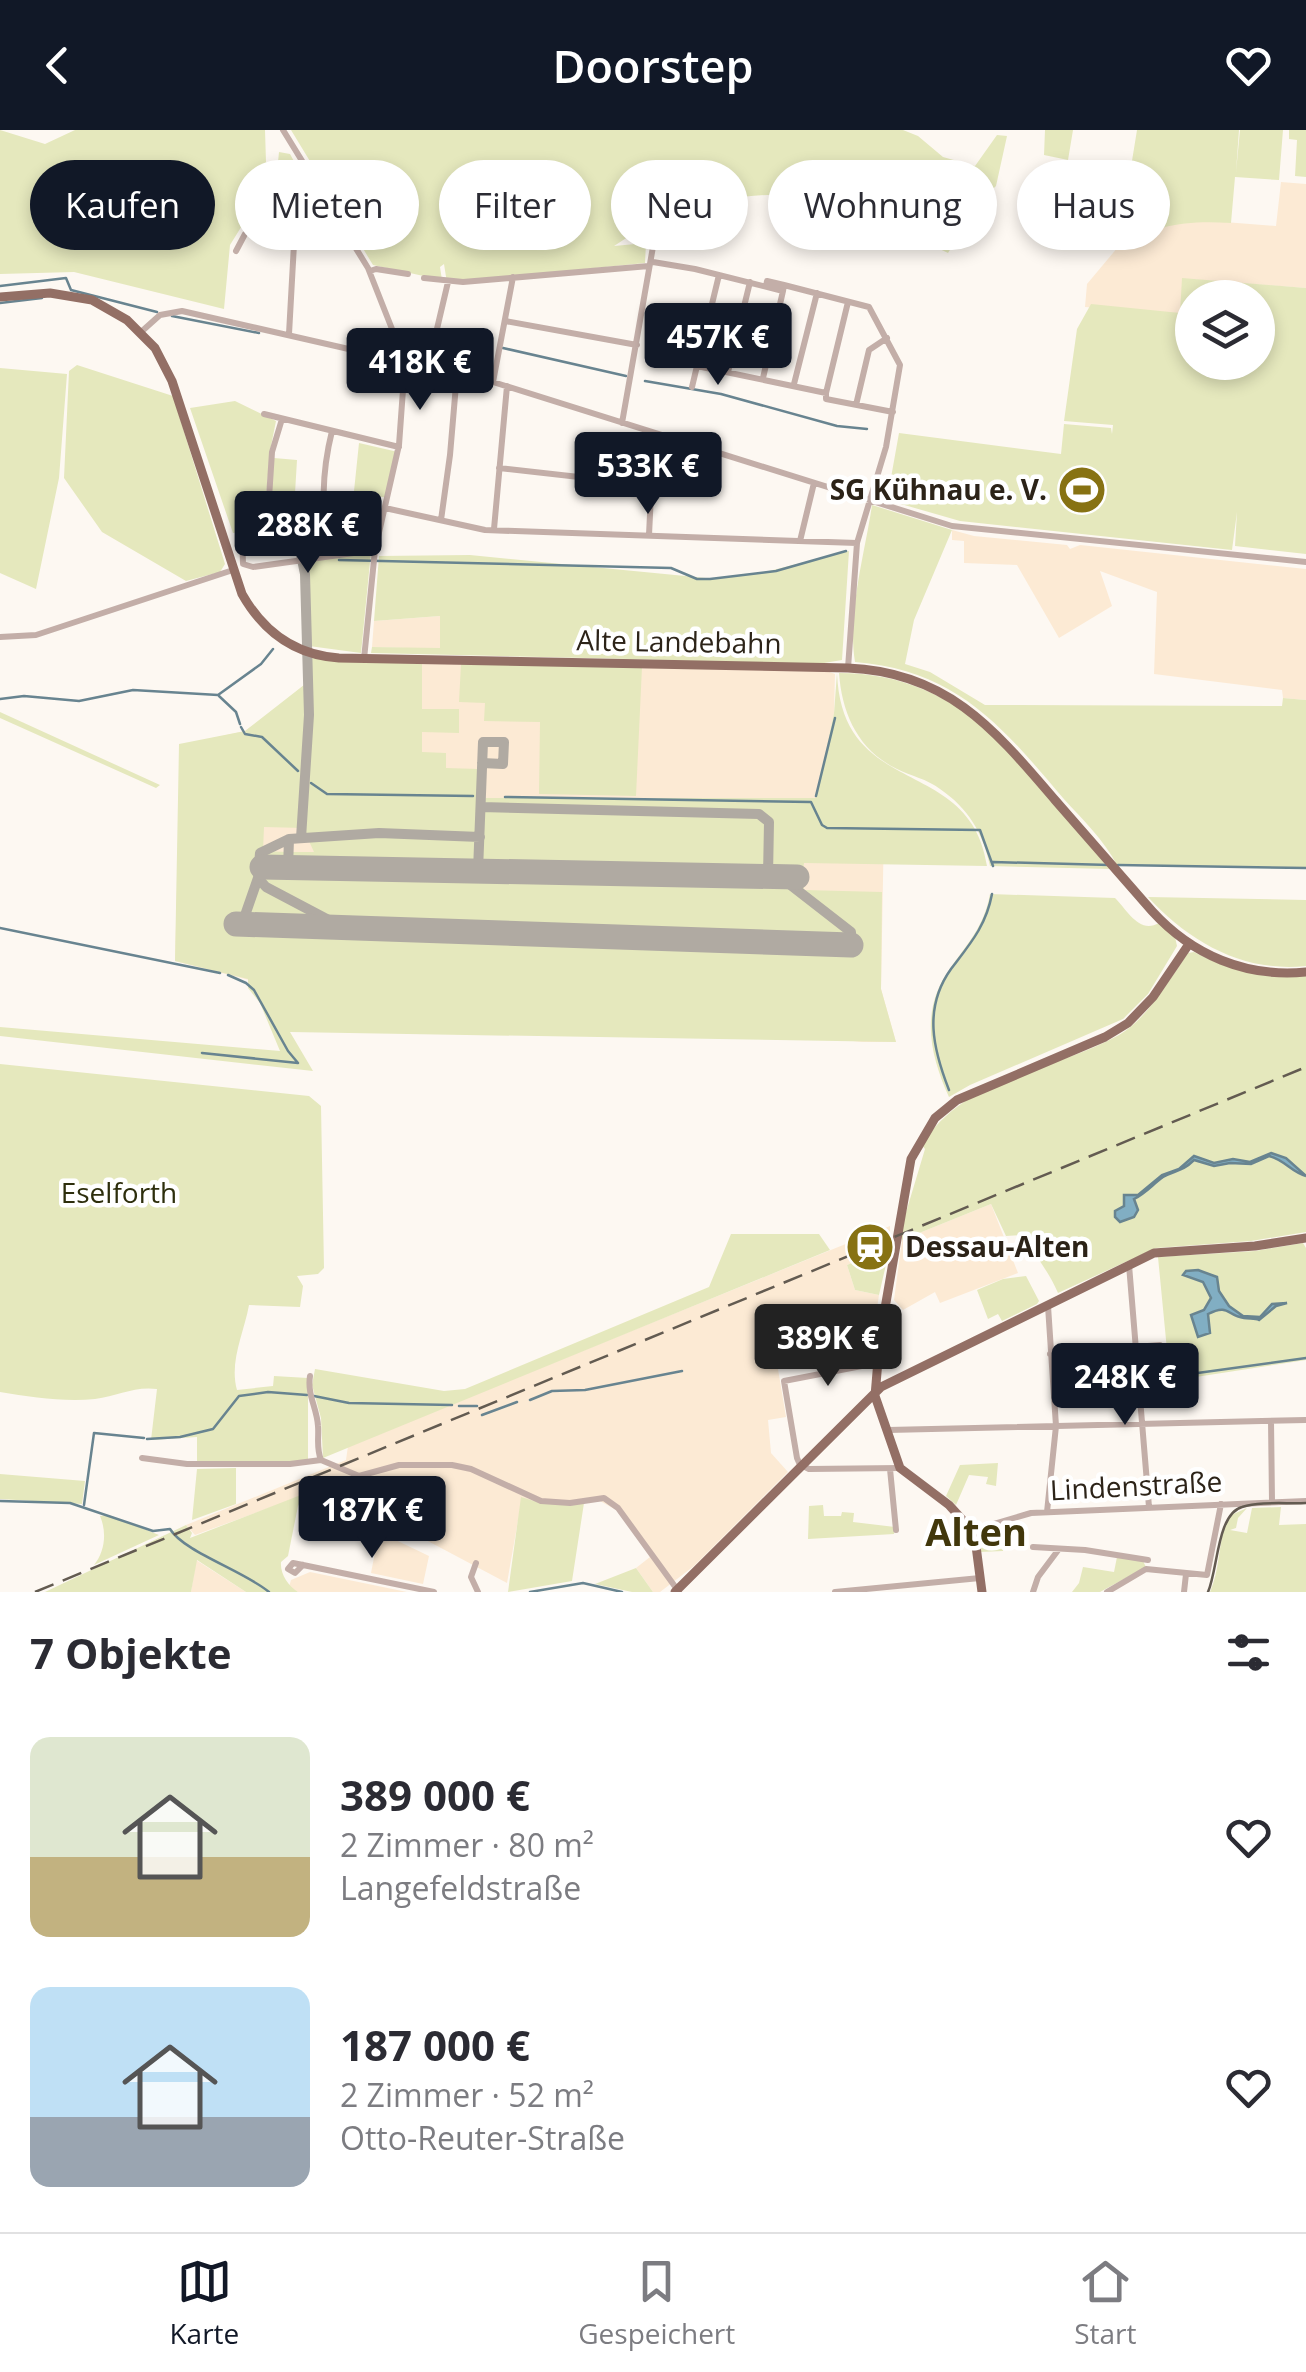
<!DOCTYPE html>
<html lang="de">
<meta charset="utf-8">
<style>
:root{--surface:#fff;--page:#f2f2f3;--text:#2b2b33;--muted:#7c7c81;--line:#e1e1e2;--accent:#111827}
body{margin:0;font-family:"Open Sans",sans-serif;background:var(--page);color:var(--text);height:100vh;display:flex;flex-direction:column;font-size:38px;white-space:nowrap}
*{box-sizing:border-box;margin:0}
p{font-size:32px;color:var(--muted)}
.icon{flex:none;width:55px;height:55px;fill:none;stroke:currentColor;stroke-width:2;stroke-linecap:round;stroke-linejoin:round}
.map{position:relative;height:1462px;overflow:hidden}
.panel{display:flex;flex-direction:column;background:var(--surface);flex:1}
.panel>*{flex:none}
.hud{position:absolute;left:30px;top:30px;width:1248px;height:90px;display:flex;gap:20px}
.tools{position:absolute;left:1175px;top:150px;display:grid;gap:20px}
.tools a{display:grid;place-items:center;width:100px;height:100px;border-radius:50%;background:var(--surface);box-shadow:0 5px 15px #0003;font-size:50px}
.price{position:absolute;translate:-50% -85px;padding:0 22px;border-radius:10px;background:var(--accent);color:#fff;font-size:32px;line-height:65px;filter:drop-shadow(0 2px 5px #0008)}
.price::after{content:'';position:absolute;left:50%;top:60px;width:30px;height:22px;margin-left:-15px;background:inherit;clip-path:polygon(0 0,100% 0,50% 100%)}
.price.on{background:#222;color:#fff}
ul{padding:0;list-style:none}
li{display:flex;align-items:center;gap:30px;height:250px;padding:0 30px}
li span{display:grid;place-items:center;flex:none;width:280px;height:200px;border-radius:20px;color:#555}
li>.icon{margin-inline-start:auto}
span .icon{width:120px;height:120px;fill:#fffc;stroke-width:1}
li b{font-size:42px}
h2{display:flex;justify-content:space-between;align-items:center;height:120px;padding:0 30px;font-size:42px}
.chip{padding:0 35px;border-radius:45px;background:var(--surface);box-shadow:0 5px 15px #0003;font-size:35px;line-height:90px}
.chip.on{background:var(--accent);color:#fff}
header{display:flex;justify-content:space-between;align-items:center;height:130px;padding:0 30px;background:var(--accent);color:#fff;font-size:45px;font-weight:600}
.tab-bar{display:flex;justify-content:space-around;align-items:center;height:140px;border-top:2px solid var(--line);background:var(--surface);font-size:28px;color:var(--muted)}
.tab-bar a{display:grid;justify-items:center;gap:5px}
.tab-bar .on{color:var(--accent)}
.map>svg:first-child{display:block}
</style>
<header><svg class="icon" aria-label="back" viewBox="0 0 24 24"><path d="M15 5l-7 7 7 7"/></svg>Doorstep<svg class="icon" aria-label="heart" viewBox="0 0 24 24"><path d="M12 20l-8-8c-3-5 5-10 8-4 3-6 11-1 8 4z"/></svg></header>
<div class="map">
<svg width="1306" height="1462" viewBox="0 0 1306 1462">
<rect width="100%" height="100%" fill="#fdf8f2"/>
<path fill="#fcead4" d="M1281,52L1306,54V158L1188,149L1185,185L1085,177L1087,154L1118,117L1137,105L1161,95L1199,90L1276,96Z
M952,400L974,406L1067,415L1070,419L1080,415L1306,439V570L1283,568L1282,560L1154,544L1157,462L1100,441L1112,476L1059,508L1017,435L964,433V411L952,410Z
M440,486V519L372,517L374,491Z
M303,524L824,540L835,544L834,583L817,668L827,693L884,695L881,859L896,912H863L249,850L175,831L181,615L245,601L278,577L304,555Z
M991,1074L1018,1143L940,1173L935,1162L903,1180L894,1170L902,1110Z
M890,1096V1117L847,1135L855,1160L879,1165L869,1229L853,1232L849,1208L775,1221L786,1287L768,1290L771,1323L788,1342L694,1436L660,1462H653L636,1438L650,1427L618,1381L600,1371L541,1373L522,1368L507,1453L326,1357L195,1405L186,1395L346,1330L348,1316Z
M379,1402L429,1426L423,1454L371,1443Z
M196,1430L246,1462H191Z
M310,1442L407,1462H298L289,1457L291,1450Z"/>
<path fill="#e5e8bd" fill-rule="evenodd" d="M0,0L45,14L75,0H265L266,32H278L279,22L290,24L308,57L248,86L230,115L224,179L74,142L0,144Z
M291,0H903L918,6L943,27L975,36L997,5L1007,6L996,56L979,72L948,123C899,99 848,75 793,66C769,62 738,68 714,71L704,118L685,113L693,74L668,81L614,116L646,113L645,133L447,153L444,134L440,137L442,150L373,135Z
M1045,0H1073L1068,30L1044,25Z
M1137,0H1239L1236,42L1240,0H1283L1279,50L1235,47L1231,93C1189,90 1155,94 1118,117Z
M1289,0H1306V47L1295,46L1297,10L1289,9Z
M1182,148L1306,158V424L1235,416L1237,382L1232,420L960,391L887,370L899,303L1061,324L1064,294L1111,298L1112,304L1113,295L1064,291L1077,199L1091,174L1180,183ZM1192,168H1258V232H1192Z
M77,235L173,266L225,434L220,442L186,451L102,402L64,348L69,241Z
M0,238L67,244L59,348L36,459L0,443Z
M235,271L276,291L270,321L266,368L240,402L233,403L190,278Z
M359,313L398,322L387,368L354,361Z
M274,328L297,330L294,380L270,382Z
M872,375L952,400L914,490L905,534L930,542L985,575L1282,576L1283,568L1306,570V738L1117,735C1104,710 1082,689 1063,668C1002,596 956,540 855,532C847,484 865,423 872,375Z
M849,421L842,530L824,533L841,535L839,536L380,527L676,530L371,523L372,517L440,518V486L374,491L379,426L470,425L716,449L765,442Z
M371,422L361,523L309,516L306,430Z
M303,527L422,532V579H459V603L422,602V622L446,623V638L479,639L476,727L468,734L293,731L291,722H314L303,698L264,697L263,721L287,722V728L284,731H262L261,744L788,753L803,754L804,760L882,762L881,859L896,912L290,902L313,941L0,906V897L280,921L260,873L248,858V849L175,831L179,614L245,601L304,555Z
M461,534L642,537L636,666L539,664L540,592L484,591L485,573L459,572Z
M837,543C842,671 970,624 987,736L804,733L803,740H778L771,733H765L757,740L488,735L482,727L484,668H816L834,583Z
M839,543C902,543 949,566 997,606L1111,739L990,736C983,703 968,678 940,659C927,649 911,646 897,639C858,620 842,584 839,543Z
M0,582L160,655L156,658L0,588Z
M990,764L1115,768C1128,781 1139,804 1159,793L1175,807L1177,816L1148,864L1123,889L970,955L949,967C930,925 920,881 949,840C967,814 984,797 990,764Z
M1148,767L1306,770V836C1244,843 1189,812 1148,767Z
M1194,822C1228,840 1267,851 1306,845V1102L1251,1111L1156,1118L1058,1163C1048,1140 1035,1126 1024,1105L1006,1106L991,1074L902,1110L901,1099L925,1019L922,1015C964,946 1053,942 1119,905C1148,888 1169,850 1188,823Z
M0,934L309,966L321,976L324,1138L318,1144L297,1146L303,1156L300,1177L249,1175C244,1203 229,1232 237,1260L273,1256L274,1246L308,1248V1331L197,1333V1307L151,1310L157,1259C134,1256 118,1266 95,1269C63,1272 31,1267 0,1262Z
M731,1104H819L830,1120L323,1328L321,1288L312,1255L315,1239L444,1261L465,1259L709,1157Z
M1303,1113L1306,1118V1230L1170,1251L1158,1127L1255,1121Z
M890,1117L879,1165L855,1160L847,1135Z
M1026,1146L1039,1171L1037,1174L1002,1191L998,1184L988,1189L977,1160L1003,1149Z
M998,1333L996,1356L986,1354L988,1347L969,1345L956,1375L946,1366L960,1335Z
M236,1338V1374L192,1390L197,1339Z
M0,1344L85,1351L82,1374L0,1369Z
M306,1363L298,1376L288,1426L281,1432C280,1444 288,1456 298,1462H246L197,1430L191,1462H45L186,1395L192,1403L190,1408Z
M521,1367L541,1373H584L572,1451L508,1462Z
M823,1375L824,1386H841L842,1382L854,1383L853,1392L895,1397L894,1404L808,1409L809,1376Z
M1281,1377L1279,1395L1306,1394V1462H1210C1221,1437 1218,1407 1229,1386L1247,1378L1238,1388L1236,1398L1230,1400L1247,1403L1252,1378Z
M109,1385L159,1405L94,1435C105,1422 107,1402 100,1386Z
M1003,1394V1421L980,1422L975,1405L979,1399Z
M1117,1427L1143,1431L1146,1437L1100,1462H1072L1079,1453L1083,1437L1114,1442Z
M636,1438L653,1462H632L595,1454Z"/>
<path fill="#81aec3" stroke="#688490" stroke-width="2.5" d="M1271,1023L1286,1028L1306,1046C1291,1042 1285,1030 1269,1026L1251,1034L1230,1033L1214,1036L1194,1030C1182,1042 1175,1040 1163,1047C1153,1054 1146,1063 1134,1069L1138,1080L1134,1087L1120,1092L1115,1087V1081L1124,1076V1065H1138L1162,1045L1179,1039L1194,1026L1214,1033L1233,1029L1250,1032Z
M1198,1140L1217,1147L1219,1161L1229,1176L1243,1186L1260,1187L1272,1174L1287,1173L1276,1176L1259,1190C1255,1188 1250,1189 1244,1188C1227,1186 1229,1173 1208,1184L1210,1203L1198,1207L1191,1185L1204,1180L1211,1168L1203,1152L1183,1145L1186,1141Z"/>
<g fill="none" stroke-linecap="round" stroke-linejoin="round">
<path stroke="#688490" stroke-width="2.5" d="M0,156L66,148L71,160L157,182
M0,173L42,168
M172,186L259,203
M503,218L626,246
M645,251L721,264L837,296L867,299
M339,430L671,438L697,449H710L776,441L846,421
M219,566L236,582L240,594
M0,569L24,566L79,571L133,560L218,565L261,534L273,519
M241,597L245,604L262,607L298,641
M311,653L327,664L473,666
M816,666L835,588
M505,667L811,672L822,695L827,698L980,700L993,736
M993,732L1110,735
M1118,735L1306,738
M0,798L220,843
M202,923L298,933L288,921L254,860L246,853L228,845
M949,960C933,919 923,878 951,839C970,814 986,796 992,764
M1183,1245L1306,1228
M314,1266L349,1273L452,1275
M530,1270L552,1261L585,1260L682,1241
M459,1276H477
M482,1285L517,1272
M147,1309L180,1307L213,1299L239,1266L268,1262L307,1265
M0,1371L70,1373L153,1401L170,1399C184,1422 244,1441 269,1462
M84,1375L94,1303L144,1308
M530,1462L583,1453L622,1462"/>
<path stroke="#b0aaa2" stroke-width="10" d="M298,410L305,444L309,585L301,708
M481,677L759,684L769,692L768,746
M289,709L260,723L258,748L266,757L338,795
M288,738L289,709L379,703L480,707
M478,741L483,612H504L503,634L482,633
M788,747V753L851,802V815
M242,794L258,748"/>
<path stroke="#b0aaa2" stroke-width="25" d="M262,737L797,747
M236,794L851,815"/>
<path stroke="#c3aea8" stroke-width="6" d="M283,0L368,138L405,232L399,315L375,420L364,529
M286,79L295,96L289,204
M236,121L245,104L319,58
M653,132L695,139L783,161L784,155L869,177L900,235L886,317L857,413L848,538
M370,141L376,139L408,144
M719,145L697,236L826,263V269L893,282
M424,148L463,152L649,136
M766,156L767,151L784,155
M505,191L637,215
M141,202L160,185L182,181L493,252L952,396L1306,432
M428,237L448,152
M728,242L750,152
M763,248L783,161
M493,252L513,147
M794,254L817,163
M692,257L697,236
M826,263L848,172
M856,275L869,220L887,208
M264,284L399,317
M282,289L272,322L269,368L242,404L243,434L253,437L375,420
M622,293L654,111
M499,338L650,355
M385,378L485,400L857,413
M441,390L450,325L457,243
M494,399L507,256
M649,405L654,303
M800,411L814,353
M328,425C322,381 321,345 332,301
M0,507L36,505L233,440
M1129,1135L1149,1377
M1050,1224L1160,1215
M310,1246C307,1265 317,1278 318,1296C319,1308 316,1318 321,1330
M1271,1291L1272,1371
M888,1300L1306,1290
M142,1328L187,1334H290L321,1330L359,1346L399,1335H452L471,1339L541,1371L570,1373L604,1368L618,1378L679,1462
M803,1336L809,1339L900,1338
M801,1337L797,1328L784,1251L877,1233
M890,1339L896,1400
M1047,1382L1056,1296L1048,1176
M970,1401L1031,1383L1306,1371
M1033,1417L1085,1420L1148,1430
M476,1433L471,1447L478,1462
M303,1435L295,1443L288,1439L293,1433L303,1435L434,1462
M835,1462L980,1448
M1033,1462L1038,1447L1059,1419
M1107,1462L1146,1439L1207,1445L1221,1374
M1184,1462L1186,1444"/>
<path stroke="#936f65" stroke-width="9" d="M0,167L50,163L92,170L127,190L155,218L172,251L242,464C263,501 295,525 339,528L848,538C948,542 995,600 1055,670C1087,707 1120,744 1152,781C1192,825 1246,848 1306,842
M675,1462L881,1257L1154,1123L1255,1116L1306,1108
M982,1462L976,1416L968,1396L949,1375L900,1338L875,1266L880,1207L911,1029L935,988L957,970L1105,907L1128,893L1153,867L1189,814"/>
<path stroke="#635b51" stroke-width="2.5" d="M1208,1462C1218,1439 1217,1384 1242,1377C1261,1371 1286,1374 1306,1373"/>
<path stroke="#635b51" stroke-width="2.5" stroke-dasharray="20 10" stroke-linecap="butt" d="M35,1462L1306,937"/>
</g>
<defs>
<g id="stadium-disc" transform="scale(2.5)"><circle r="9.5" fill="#877213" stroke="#fff"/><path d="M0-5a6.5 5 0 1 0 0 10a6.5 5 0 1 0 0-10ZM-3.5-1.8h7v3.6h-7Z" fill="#fff"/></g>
<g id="station-disc" transform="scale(2.5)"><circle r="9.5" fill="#877213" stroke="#fff"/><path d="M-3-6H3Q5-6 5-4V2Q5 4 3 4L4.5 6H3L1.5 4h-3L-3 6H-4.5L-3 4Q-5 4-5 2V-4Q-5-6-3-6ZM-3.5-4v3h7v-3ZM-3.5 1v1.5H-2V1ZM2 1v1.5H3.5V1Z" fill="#fff"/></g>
</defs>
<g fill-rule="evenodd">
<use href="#stadium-disc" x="1082" y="360"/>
<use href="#station-disc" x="870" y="1117"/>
</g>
<g text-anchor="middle" stroke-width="9" stroke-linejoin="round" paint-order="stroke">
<g font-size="28" font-weight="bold" fill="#2c2318" stroke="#fff" text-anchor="end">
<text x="1047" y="370">SG Kühnau e. V.</text>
<text x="905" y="1127" text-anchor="start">Dessau-Alten</text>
</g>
<g font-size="28" fill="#2c2318" stroke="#fff">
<text transform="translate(679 512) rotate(1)" y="10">Alte Landebahn</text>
<text transform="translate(1136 1356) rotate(-3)" y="10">Lindenstraße</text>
</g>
<g font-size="28" fill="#2d2e0c" stroke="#fff">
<text x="119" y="1073">Eselforth</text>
</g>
<g font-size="38" font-weight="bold" fill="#41370c" stroke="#fff">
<text x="976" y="1416">Alten</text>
</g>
</g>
</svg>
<div class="tools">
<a><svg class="icon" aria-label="layers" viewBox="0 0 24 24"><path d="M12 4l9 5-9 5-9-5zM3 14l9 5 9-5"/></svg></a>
</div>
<b class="price" style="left:718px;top:258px">457K €</b>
<b class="price" style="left:420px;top:283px">418K €</b>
<b class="price" style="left:648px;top:387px">533K €</b>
<b class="price" style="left:308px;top:446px">288K €</b>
<b class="price on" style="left:828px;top:1259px">389K €</b>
<b class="price" style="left:1125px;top:1298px">248K €</b>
<b class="price" style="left:372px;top:1431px">187K €</b>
<div class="hud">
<a class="chip on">Kaufen</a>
<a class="chip">Mieten</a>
<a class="chip">Filter</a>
<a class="chip">Neu</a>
<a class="chip">Wohnung</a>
<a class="chip">Haus</a>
</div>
</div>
<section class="panel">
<h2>7 Objekte<svg class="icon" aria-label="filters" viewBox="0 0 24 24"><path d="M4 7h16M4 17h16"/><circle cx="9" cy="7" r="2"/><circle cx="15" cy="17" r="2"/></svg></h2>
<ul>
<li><span style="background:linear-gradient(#dfe7d0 60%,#c2b280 0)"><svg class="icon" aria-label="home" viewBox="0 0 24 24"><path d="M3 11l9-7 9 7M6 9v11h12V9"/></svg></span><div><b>389 000 €</b><p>2 Zimmer · 80 m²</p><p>Langefeldstraße</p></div><svg class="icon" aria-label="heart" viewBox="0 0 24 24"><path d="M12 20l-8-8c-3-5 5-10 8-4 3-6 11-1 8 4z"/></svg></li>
<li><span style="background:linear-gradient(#bfe0f5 65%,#9aa5b1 0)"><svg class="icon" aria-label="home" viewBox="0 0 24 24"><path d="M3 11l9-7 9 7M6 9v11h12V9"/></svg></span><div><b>187 000 €</b><p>2 Zimmer · 52 m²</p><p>Otto-Reuter-Straße</p></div><svg class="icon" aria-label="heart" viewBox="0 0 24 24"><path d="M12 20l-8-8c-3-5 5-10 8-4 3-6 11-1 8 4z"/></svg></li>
</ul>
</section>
<nav class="tab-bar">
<a class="on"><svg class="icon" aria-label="map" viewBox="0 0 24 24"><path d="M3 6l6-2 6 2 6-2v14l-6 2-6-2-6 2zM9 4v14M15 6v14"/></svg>Karte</a>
<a><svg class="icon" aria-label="saved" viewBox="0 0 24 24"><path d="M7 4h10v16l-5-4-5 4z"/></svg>Gespeichert</a>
<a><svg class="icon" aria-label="home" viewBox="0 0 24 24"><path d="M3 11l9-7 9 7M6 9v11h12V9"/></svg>Start</a>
</nav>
